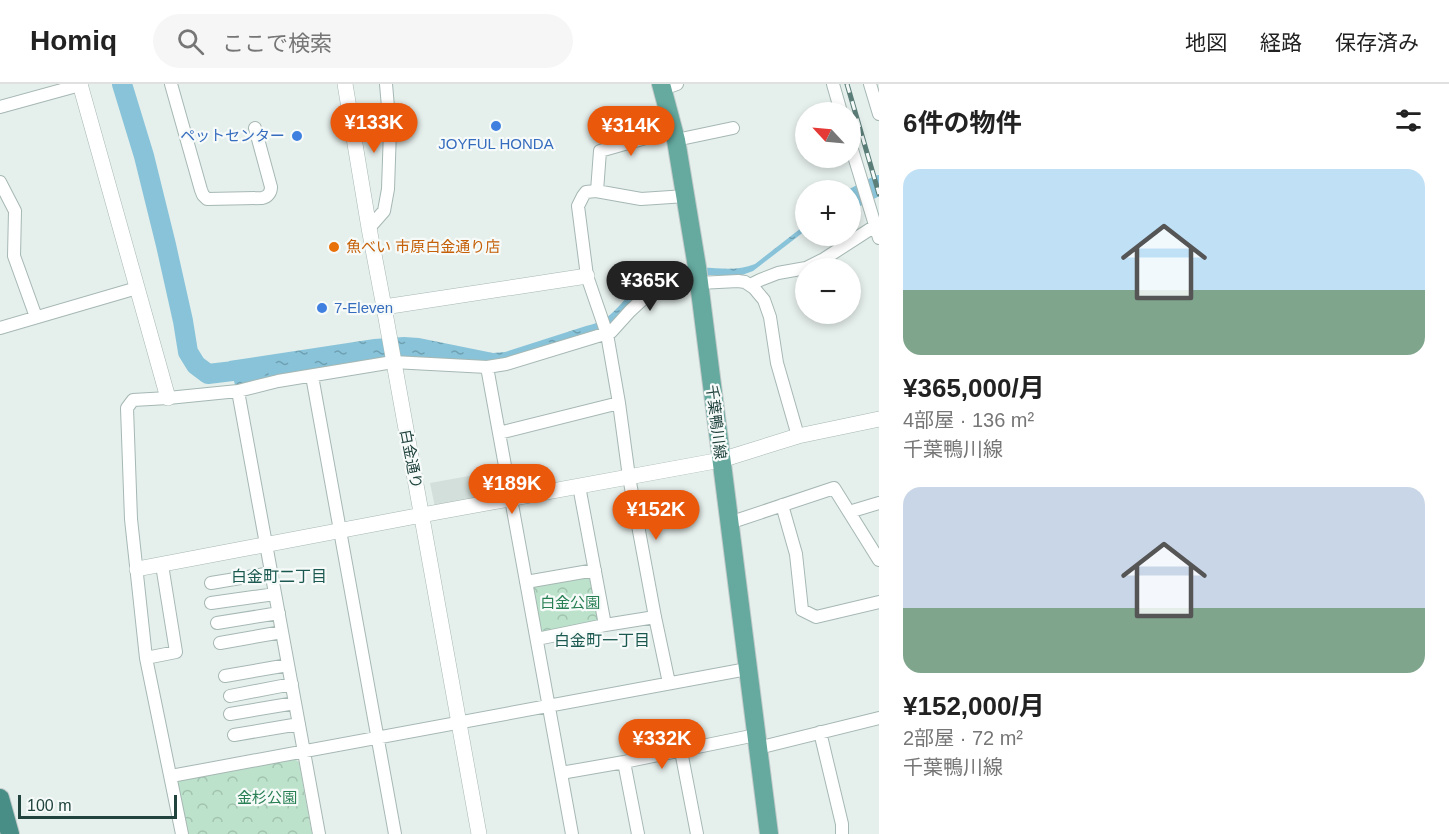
<!DOCTYPE html>
<html lang="ja">
<meta charset="utf-8">
<style>
:root{--surface:#fff;--page:#f6f6f6;--text:#222;--muted:#767676;--line:#e0e0e0;--accent:#ea580c}
body{margin:0;font-family:Arial,"Noto Sans JP",sans-serif;background:var(--page);color:var(--text);height:100vh;display:flex;flex-direction:column;font-size:22px;white-space:nowrap}
*{box-sizing:border-box;margin:0}
p{font-size:20px;color:var(--muted)}
.icon{flex:none;width:33px;height:33px;fill:none;stroke:currentColor;stroke-width:2;stroke-linecap:round;stroke-linejoin:round}
.map{position:relative;flex:1;overflow:hidden}
.side{display:flex;flex-direction:column;background:var(--surface);width:570px}
.side>*{flex:none}
.needle{width:39px;rotate:296deg}
.controls{position:absolute;left:795px;top:18px;display:grid;gap:12px}
.controls a{display:grid;place-items:center;width:66px;height:66px;border-radius:50%;background:var(--surface);box-shadow:0 3px 9px #0003;font-size:30px}
.scale{position:absolute;left:18px;bottom:15px;width:159px;box-sizing:border-box;padding-left:6px;border:3px solid #21433e;border-top:0;font-size:16px;line-height:21px;white-space:nowrap;color:#21433e;-webkit-text-stroke:4px #f6fbf9;paint-order:stroke}
.price{position:absolute;translate:-50% -51px;padding:0 14px;border-radius:21px;background:var(--accent);color:#fff;font-size:20px;line-height:39px;filter:drop-shadow(0 2px 3px #0008)}
.price::after{content:'';position:absolute;left:50%;top:36px;width:18px;height:14px;margin-left:-9px;background:inherit;clip-path:polygon(0 0,100% 0,50% 100%)}
.price.active{background:#222;color:#fff}
ul{padding:0;list-style:none}
li{display:grid;align-content:center;gap:12px;height:318px;padding:0 24px}
li span{display:grid;place-items:center;height:186px;border-radius:18px;color:#555}
li>.icon{margin-inline-start:auto}
span .icon{width:108px;height:108px;fill:#fffc;stroke-width:1}
li b{font-size:26px}
h2{display:flex;justify-content:space-between;align-items:center;height:72px;padding:0 24px;font-size:26px}
header{display:flex;align-items:center;gap:36px;box-sizing:border-box;height:84px;padding:0 30px;background:var(--surface);border-bottom:2px solid var(--line)}
header strong{font-size:28px}
nav{display:flex;gap:33px;margin-inline-start:auto;font-size:21px}
.search{width:420px;height:54px;background:var(--page);display:flex;align-items:center;gap:15px;box-sizing:border-box;padding:0 21px;border-radius:33px;color:var(--muted);font-size:22px}
main{display:flex;flex:1;min-height:0}
.map>svg:first-child{display:block}
</style>
<header>
<strong>Homiq</strong>
<div class="search"><svg class="icon" aria-label="search" viewBox="0 0 24 24"><circle cx="10" cy="10" r="6"/><path d="M15 15l6 6"/></svg>ここで検索</div>
<nav><a>地図</a><a>経路</a><a>保存済み</a></nav>
</header>
<main>
<div class="map">
<svg width="879" height="750" viewBox="0 0 879 750">
<defs>
<pattern id="park-crowns" width="20" height="18" patternUnits="userSpaceOnUse" patternTransform="scale(1.5)"><rect width="20" height="18" fill="#bce2cb"/><path d="M2 6a3 3 0 1 1 6 0M12 15a3 3 0 1 1 6 0" fill="none" stroke="#a1c3af"/></pattern>
<pattern id="water-ripples" width="26" height="14" patternUnits="userSpaceOnUse" patternTransform="scale(1.5)"><rect width="26" height="14" fill="#88c3d9"/><path d="M2 4q2-2 4 0t4 0M15 11q2-2 4 0t4 0" fill="none" stroke="#6fa0b1"/></pattern>
</defs>
<rect width="100%" height="100%" fill="#e5efec"/>
<path fill="#d3dfdb" d="M502,386L506,404L500,411L435,423L430,399Z"/>
<path fill="url(#park-crowns)" d="M588,491L593,495L600,533L597,539L546,549L540,545L533,505L537,500Z
M293,674L299,678L312,750H185L175,701L180,694Z"/>
<path fill="url(#water-ripples)" d="M805,141V147L753,187L742,191H707L681,193L611,241L596,247L503,277L372,276L235,301L229,277L374,255L404,253L419,254L493,269L505,268L586,242C619,236 623,206 652,195C662,191 686,185 696,184C717,183 736,188 755,180Z"/>
<g fill="none" stroke-linecap="round" stroke-linejoin="round">
<path stroke="#88c3d9" stroke-width="20" d="M122,0L144,72L166,161L183,237L188,268L196,281L208,290L258,284
M850,116L879,101"/>
<g stroke="#a6b8b4" stroke-width="14">
<path id="minor" d="M171,0L201,106L203,111L207,115L262,114C268,113 271,108 271,103L255,44
M833,0L841,28
M870,0L879,30
M663,5L677,0
M0,23L80,1
M676,56L733,44
M850,59L879,154
M0,98L15,127L14,172L36,233
M597,107L600,67L674,46
M369,144L384,127L388,105L390,46L386,0
M750,201L760,196L778,189L806,184L824,175L875,142
M0,244L137,204
M487,283L572,750
M312,292L395,750
M238,307L319,750
M499,349L619,319
M579,402L605,541
M782,421L796,470L802,526L816,533L879,518
M849,428L879,419
M729,439L834,404L879,476
M526,498L595,486
M211,499L271,489
M211,519L275,510
M217,539L279,529
M537,555L605,541L655,533
M220,559L282,548
M146,574L176,568L162,481
M225,592L288,581
M669,599L655,533L629,393L619,319L607,250L587,192L578,122L583,112L586,108L596,107L641,115L686,112
M230,612L292,600
M230,630L295,619
M820,648L842,740V750
M234,651L299,640
M758,664L879,634
M681,667L697,750
M624,678L638,750
M561,689L624,678L756,651
M171,692L747,585
M182,750L146,574L131,435L127,324L133,316L168,314L238,307L278,297L393,278L487,283L506,280L611,248L630,227L644,214L669,200L681,198L699,199L738,197L745,198L754,204L764,216L770,233L777,279L798,352"/>
</g>
<g stroke="#a6b8b4" stroke-width="16">
<path id="tertiary" d="M80,0L168,314
M345,0L369,144L384,223L479,750
M384,223L587,192
M137,485L438,428L721,376L798,352L879,335"/>
</g>
<g stroke="#c1cac9" stroke-width="20">
<path id="primary" d="M661,0L676,56L697,183L769,750"/>
</g>
<g stroke="#c1cac9" stroke-width="20">
<path id="trunk" d="M0,714L10,750"/>
</g>
<use href="#minor" stroke="#fff" stroke-width="12"/>
<use href="#tertiary" stroke="#fff" stroke-width="15"/>
<use href="#primary" stroke="#65a99f" stroke-width="18"/>
<use href="#trunk" stroke="#488e86" stroke-width="18"/>
<g stroke="#5c7e79" stroke-width="5">
<path id="rail" d="M847,0L879,110"/>
</g>
<use href="#rail" stroke="#f6fbf9" stroke-width="3" stroke-dasharray="9" stroke-linecap="butt"/>
</g>
<g fill="#3f7fe0" stroke="#f6fbf9" stroke-width="2">
<circle cx="496" cy="42" r="6"/>
<circle cx="297" cy="52" r="6"/>
<circle cx="322" cy="224" r="6"/>
</g>
<circle fill="#e8710a" stroke="#f6fbf9" stroke-width="2" cx="334" cy="163" r="6"/>
<g text-anchor="middle" stroke-width="4.5" stroke-linejoin="round" paint-order="stroke">
<g font-size="15" fill="#366cbe" stroke="#f6fbf9" text-anchor="end">
<text x="285" y="57">ペットセンター</text>
<text x="496" y="65" text-anchor="middle">JOYFUL HONDA</text>
<text x="334" y="229" text-anchor="start">7-Eleven</text>
</g>
<g font-size="15" fill="#c56008" stroke="#f6fbf9" text-anchor="start">
<text x="346" y="168">魚べい 市原白金通り店</text>
</g>
<g font-size="15" fill="#21433e" stroke="#f6fbf9">
<text transform="translate(716 338) rotate(83)" y="5">千葉鴨川線</text>
<text transform="translate(411 375) rotate(79)" y="5">白金通り</text>
</g>
<g font-size="15" fill="#277f53" stroke="#f6fbf9">
<text x="570" y="524">白金公園</text>
<text x="267" y="719">金杉公園</text>
</g>
<g font-size="16" fill="#1b5850" stroke="#f6fbf9">
<text x="279" y="498">白金町二丁目</text>
<text x="602" y="562">白金町一丁目</text>
</g>
</g>
</svg>
<div class="controls">
<a><svg class="needle" viewBox="-14 -14 28 28"><path d="M0-13l5 13h-10z" fill="#e53935"/><path d="M0 13l5-13h-10z" fill="#767676"/></svg></a>
<a>+</a>
<a>−</a>
</div>
<div class="scale">100 m</div>
<b class="price" style="left:374px;top:70px">¥133K</b>
<b class="price" style="left:631px;top:73px">¥314K</b>
<b class="price active" style="left:650px;top:228px">¥365K</b>
<b class="price" style="left:512px;top:431px">¥189K</b>
<b class="price" style="left:656px;top:457px">¥152K</b>
<b class="price" style="left:662px;top:686px">¥332K</b>
</div>
<section class="side">
<h2>6件の物件<svg class="icon" aria-label="filters" viewBox="0 0 24 24"><path d="M4 7h16M4 17h16"/><circle cx="9" cy="7" r="2"/><circle cx="15" cy="17" r="2"/></svg></h2>
<ul>
<li><span style="background:linear-gradient(#bfe0f5 65%,#7fa58c 0)"><svg class="icon" aria-label="home" viewBox="0 0 24 24"><path d="M3 11l9-7 9 7M6 9v11h12V9"/></svg></span><div><b>¥365,000/月</b><p>4部屋 · 136 m²</p><p>千葉鴨川線</p></div></li>
<li><span style="background:linear-gradient(#c9d6e8 65%,#7fa58c 0)"><svg class="icon" aria-label="home" viewBox="0 0 24 24"><path d="M3 11l9-7 9 7M6 9v11h12V9"/></svg></span><div><b>¥152,000/月</b><p>2部屋 · 72 m²</p><p>千葉鴨川線</p></div></li>
</ul>
</section>
</main>
